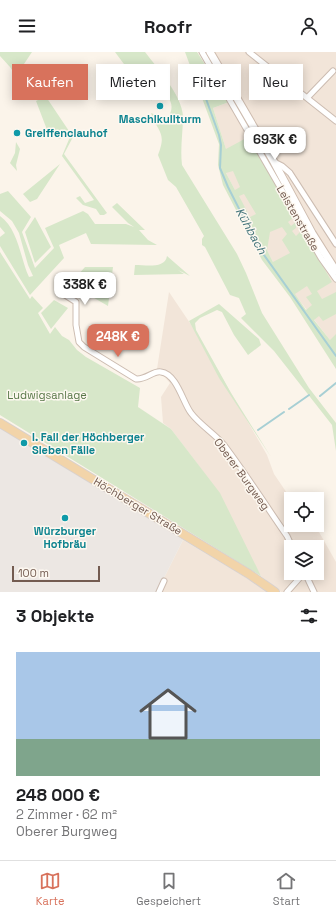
<!DOCTYPE html>
<html lang="de">
<meta charset="utf-8">
<style>
:root{--surface:#fff;--page:#f2f2f2;--text:#202124;--muted:#757577;--line:#e0e0e0;--accent:#d8725c}
body{margin:0;font-family:"Space Grotesk",sans-serif;background:var(--page);color:var(--text);height:100vh;display:flex;flex-direction:column;font-size:15px;white-space:nowrap}
*{box-sizing:border-box;margin:0}
p{font-size:13px;color:var(--muted)}
.icon{flex:none;width:22px;height:22px;fill:none;stroke:currentColor;stroke-width:2;stroke-linecap:round;stroke-linejoin:round}
.map{position:relative;height:540px;overflow:hidden}
.details{display:flex;flex-direction:column;background:var(--surface);flex:1}
.details>*{flex:none}
.hud{position:absolute;left:12px;top:12px;width:312px;height:36px;display:flex;gap:8px}
.fabs{position:absolute;left:284px;top:440px;display:grid;gap:8px}
.fabs a{display:grid;place-items:center;width:40px;height:40px;border-radius:0px;background:var(--surface);box-shadow:0 2px 10px #0003;font-size:20px}
.scale{position:absolute;left:12px;bottom:10px;width:88px;box-sizing:border-box;padding-left:4px;border:2px solid #735b50;border-top:0;font-size:11px;line-height:14px;white-space:nowrap;color:#735b50;-webkit-text-stroke:3px #fdf8f0;paint-order:stroke}
.price{position:absolute;translate:-50% -34px;padding:0 9px;border-radius:8px;background:#fff;color:#222;font-size:13px;line-height:26px;filter:drop-shadow(0 1px 2px #0008)}
.price::after{content:'';position:absolute;left:50%;top:24px;width:12px;height:9px;margin-left:-6px;background:inherit;clip-path:polygon(0 0,100% 0,50% 100%)}
.price.on{background:var(--accent);color:#fff}
ul{padding:0;list-style:none}
li{display:grid;align-content:center;gap:8px;height:212px;padding:0 16px}
li+li{border-top:1px solid var(--line)}
li span{display:grid;place-items:center;height:124px;border-radius:0px;color:#555}
li>.icon{margin-inline-start:auto}
span .icon{width:72px;height:72px;fill:#fffc;stroke-width:1}
li b{font-size:17px}
h2{display:flex;justify-content:space-between;align-items:center;height:48px;padding:0 16px;font-size:17px}
.pill{padding:0 14px;border-radius:0px;background:var(--surface);box-shadow:0 2px 10px #0003;font-size:14px;line-height:36px}
.pill.on{background:var(--accent);color:#fff}
header{display:flex;justify-content:space-between;align-items:center;height:52px;padding:0 16px;background:var(--surface);font-size:18px;font-weight:700}
.tab-bar{display:flex;justify-content:space-around;align-items:center;height:56px;border-top:1px solid var(--line);background:var(--surface);font-size:11px;color:var(--muted)}
.tab-bar a{display:grid;justify-items:center;gap:2px}
.tab-bar .on{color:var(--accent)}
.map>svg:first-child{display:block}
</style>
<header><svg class="icon" aria-label="menu" viewBox="0 0 24 24"><path d="M4 6h16M4 12h16M4 18h16"/></svg>Roofr<svg class="icon" aria-label="person" viewBox="0 0 24 24"><circle cx="12" cy="8" r="4"/><path d="M4 21q1-7 8-7t8 7"/></svg></header>
<div class="map">
<svg width="336" height="540" viewBox="0 0 336 540">
<rect width="100%" height="100%" fill="#fbf4ea"/>
<path fill="#f2e5d9" fill-rule="evenodd" d="M205,0H336V296L280,223L226,121V97L213,56L229,50L228,32Z
M169,240L194,277L267,403L274,422L291,447V473H315L336,510V540H281L261,524L202,418L171,377L163,371L161,345L170,331L157,317ZM291,495H317V521H291Z
M183,488L263,536L267,540H157Z"/>
<path fill="#ece7e3" d="M0,376L183,488L157,540H0Z"/>
<path fill="#d7e7c9" fill-rule="evenodd" d="M0,0H32L24,12L73,85L64,102L107,161L104,163H100L96,157L83,153L76,146L80,144L85,151L94,148L62,104L70,85L65,78L61,87L49,83L36,49L40,47L29,33L24,36L10,15L0,4Z
M115,0H145C157,16 182,43 183,64C183,80 180,96 182,113L237,202L246,221L262,261L309,336L336,371V399L332,373L274,299L241,266L246,262L239,246L230,243L205,195L202,193V187L204,184L176,135L168,128L158,103C167,80 158,81 151,61L166,67C176,58 172,42 158,41L151,49L154,42L147,34L141,35Z
M185,0H197L229,50L213,56L226,97L250,84L293,166L288,170L291,174L296,170V176L292,179L296,184L300,180L309,190L332,230L317,239L322,247L336,240V262L323,269L319,264L314,268L330,288L336,282V317L290,245L262,208L223,133L218,113L219,92ZM233,119L240,135L235,138L226,121ZM244,142L256,162L250,165L239,144ZM282,175L287,182L282,188L290,201L273,210L267,198L270,180ZM307,234L312,242L306,245L312,253L306,258L295,242Z
M16,90L20,97L16,113L17,119L10,111L15,101Z
M60,112L37,147L30,150L23,142Z
M8,139L31,165L22,180L35,216L54,196L45,176L83,159L88,162L95,172H126L134,175L128,171L112,155L117,151L145,178H139L148,188L157,193L91,192L86,181L59,193L64,206L30,243L0,194V185L5,181L0,175V164C19,178 20,206 29,225L33,224L28,213L19,181L12,169L0,159V142Z
M35,165L51,195L35,211L25,180Z
M0,200L30,247L32,244L43,256L38,261L50,282L55,275L62,284L69,288L77,298L86,305L140,336L138,355L171,377L220,441L261,524L0,363Z
M167,204L190,224L178,218L184,222L134,223L135,213C146,213 165,217 167,204Z
M85,215H113L108,254L70,232Z
M54,248L68,256L51,277L41,261Z
M219,252L259,287L261,293L248,303L234,283L222,260L217,258L200,266L195,271L196,278L231,341L271,405L219,326L189,269Z"/>
<g fill="none" stroke-linecap="round" stroke-linejoin="round">
<path stroke="#a7cfd4" stroke-width="2" d="M205,38V44L219,83L221,93L220,116L228,135L259,196L336,304
M320,344L336,331
M289,357L309,343
M258,378L284,360"/>
<g stroke="#ccbcb1" stroke-width="7">
<path id="minor" d="M202,0L321,206L336,227
M249,0L336,69
M307,46L333,19
M274,110L282,114L290,121L336,192
M65,243L76,250V273L79,290L84,295L136,327C146,328 154,318 161,320C177,322 183,351 191,361C200,373 214,381 224,393C246,422 266,454 287,484L292,495
M305,521L314,540
M159,540L164,529
M287,540L304,521"/>
</g>
<g stroke="#cebcaf" stroke-width="9">
<path id="secondary" d="M210,0L274,110L312,181L336,219"/>
</g>
<g stroke="#d8d1ce" stroke-width="10">
<path id="primary" d="M0,371L249,522L275,540"/>
</g>
<use href="#minor" stroke="#fff" stroke-width="5"/>
<use href="#secondary" stroke="#fff" stroke-width="7"/>
<use href="#primary" stroke="#f2d4a9" stroke-width="8"/>
</g>
<g fill="#0f9aa8" stroke="#fdf8f0" stroke-width="1.5">
<circle cx="160" cy="54" r="4"/>
<circle cx="17" cy="81" r="4"/>
<circle cx="24" cy="391" r="4"/>
<circle cx="65" cy="466" r="4"/>
</g>
<g text-anchor="middle" stroke-width="3" stroke-linejoin="round" paint-order="stroke">
<g font-size="11" font-weight="bold" fill="#0d838f" stroke="#fdf8f0">
<text x="160" y="71">Maschikuliturm</text>
<text x="25" y="85" text-anchor="start">Greiffenclauhof</text>
<text x="32" y="389" text-anchor="start">I. Fall der Höchberger<tspan x="32" dy="13">Sieben Fälle</tspan></text>
<text x="65" y="483">Würzburger<tspan x="65" dy="13">Hofbräu</tspan></text>
</g>
<g font-size="11" fill="#735b50" stroke="#fdf8f0">
<text transform="translate(298 166) rotate(60)" y="4">Leistenstraße</text>
<text transform="translate(242 422) rotate(54)" y="4">Oberer Burgweg</text>
<text transform="translate(138 454) rotate(31)" y="4">Höchberger Straße</text>
</g>
<g font-size="11" fill="#597849" stroke="#fdf8f0">
<text x="47" y="347">Ludwigsanlage</text>
</g>
<g font-size="12" font-style="italic" fill="#47777d" stroke="#fdf8f0">
<text transform="translate(251 179) rotate(61)" y="4">Kühbach</text>
</g>
</g>
</svg>
<div class="fabs">
<a><svg class="icon" aria-label="locate" viewBox="0 0 24 24"><circle cx="12" cy="12" r="6"/><path d="M12 2v4M12 18v4M2 12h4M18 12h4"/></svg></a>
<a><svg class="icon" aria-label="layers" viewBox="0 0 24 24"><path d="M12 4l9 5-9 5-9-5zM3 14l9 5 9-5"/></svg></a>
</div>
<div class="scale">100 m</div>
<b class="price" style="left:275px;top:109px">693K €</b>
<b class="price" style="left:85px;top:254px">338K €</b>
<b class="price on" style="left:118px;top:306px">248K €</b>
<div class="hud">
<a class="pill on">Kaufen</a>
<a class="pill">Mieten</a>
<a class="pill">Filter</a>
<a class="pill">Neu</a>
</div>
</div>
<section class="details">
<h2>3 Objekte<svg class="icon" aria-label="filters" viewBox="0 0 24 24"><path d="M4 7h16M4 17h16"/><circle cx="9" cy="7" r="2"/><circle cx="15" cy="17" r="2"/></svg></h2>
<ul>
<li><span style="background:linear-gradient(#a9c7e8 70%,#7fa58c 0)"><svg class="icon" aria-label="home" viewBox="0 0 24 24"><path d="M3 11l9-7 9 7M6 9v11h12V9"/></svg></span><div><b>248 000 €</b><p>2 Zimmer · 62 m²</p><p>Oberer Burgweg</p></div></li>
</ul>
</section>
<nav class="tab-bar">
<a class="on"><svg class="icon" aria-label="map" viewBox="0 0 24 24"><path d="M3 6l6-2 6 2 6-2v14l-6 2-6-2-6 2zM9 4v14M15 6v14"/></svg>Karte</a>
<a><svg class="icon" aria-label="saved" viewBox="0 0 24 24"><path d="M7 4h10v16l-5-4-5 4z"/></svg>Gespeichert</a>
<a><svg class="icon" aria-label="home" viewBox="0 0 24 24"><path d="M3 11l9-7 9 7M6 9v11h12V9"/></svg>Start</a>
</nav>
